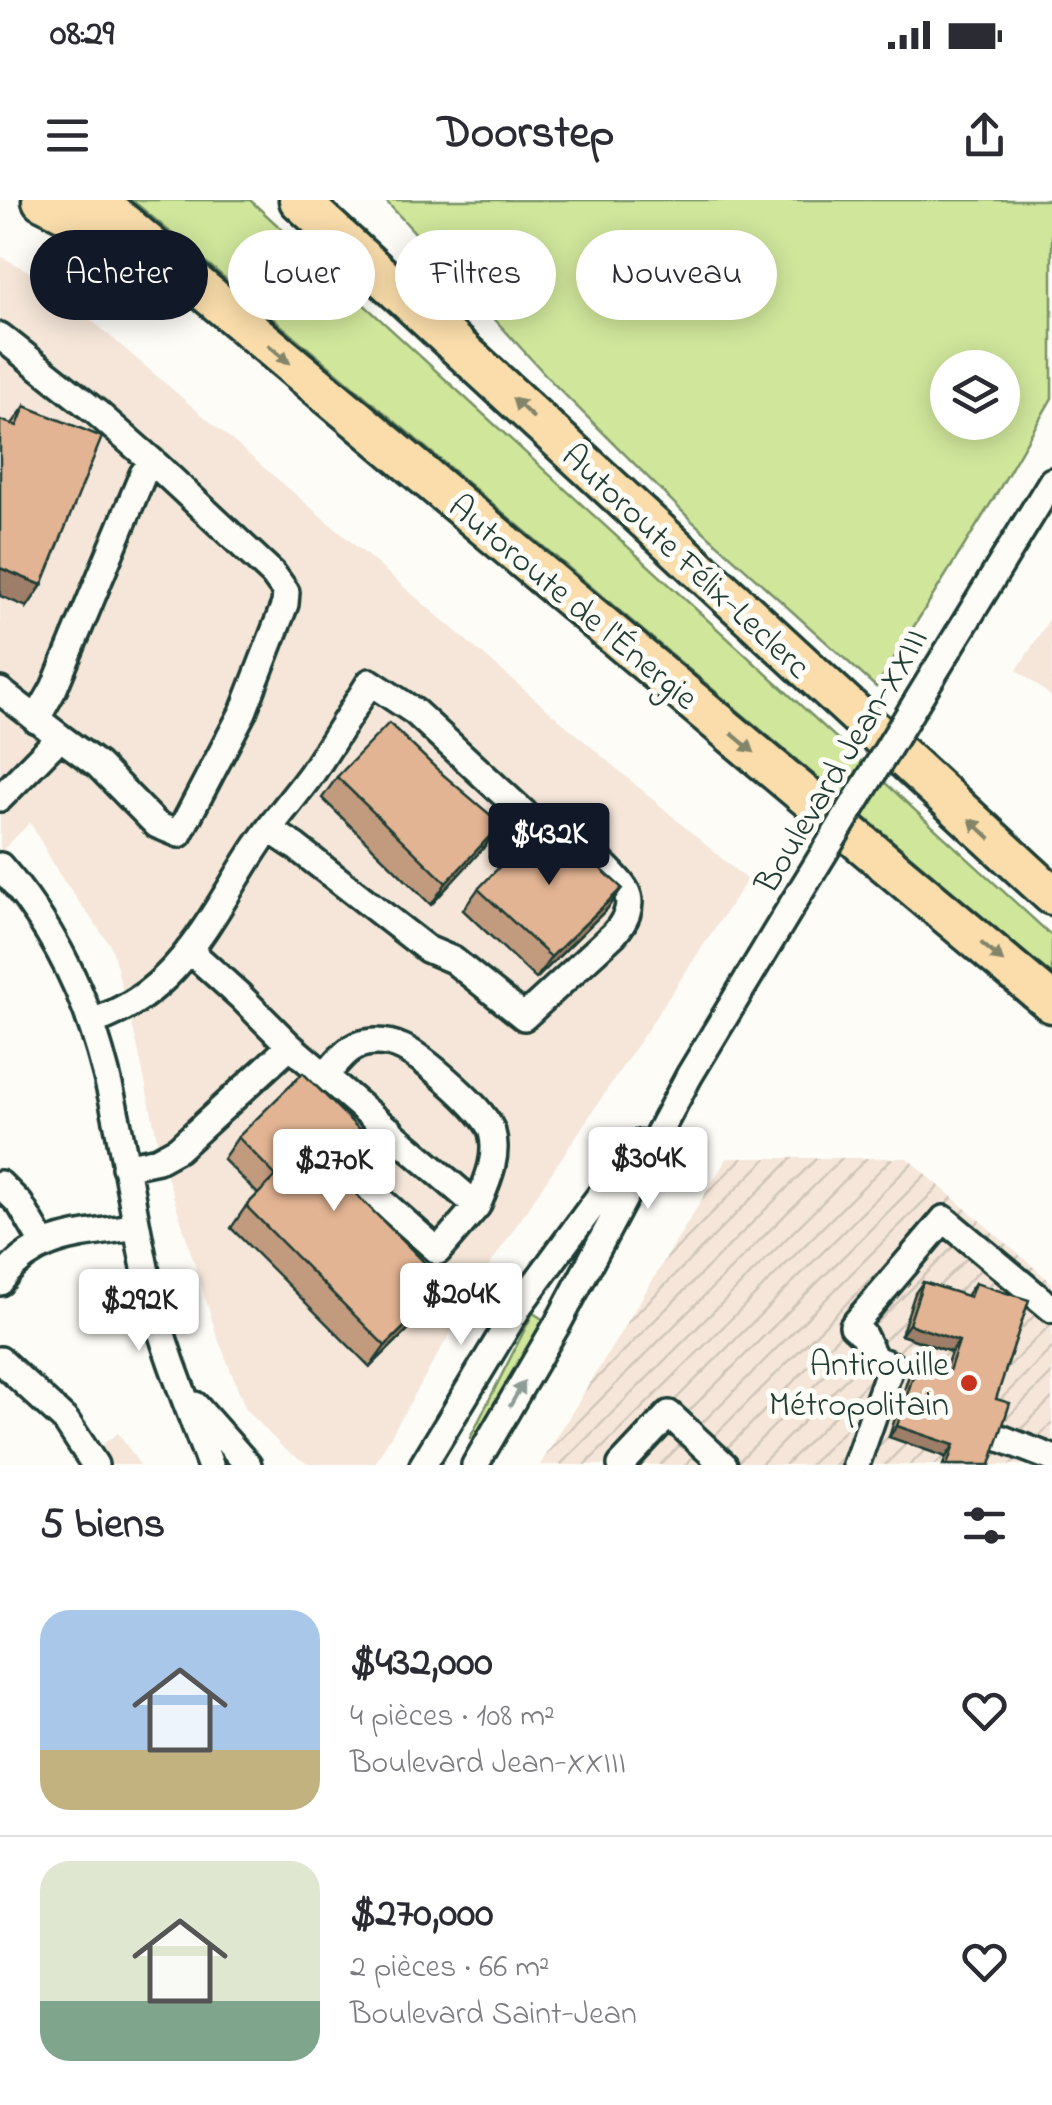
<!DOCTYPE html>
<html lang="fr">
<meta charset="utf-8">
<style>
:root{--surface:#fff;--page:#f7f7f7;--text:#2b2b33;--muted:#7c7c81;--line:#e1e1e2;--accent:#111827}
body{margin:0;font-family:"Indie Flower",sans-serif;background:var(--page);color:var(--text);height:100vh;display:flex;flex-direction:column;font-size:38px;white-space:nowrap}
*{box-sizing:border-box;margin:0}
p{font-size:32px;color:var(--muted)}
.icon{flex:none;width:55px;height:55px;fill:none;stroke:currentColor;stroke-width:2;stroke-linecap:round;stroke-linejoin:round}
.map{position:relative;height:1265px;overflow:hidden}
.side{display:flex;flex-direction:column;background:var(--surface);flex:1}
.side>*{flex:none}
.guide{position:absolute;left:30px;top:30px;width:992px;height:90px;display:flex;gap:20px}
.fabs{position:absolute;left:930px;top:150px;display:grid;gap:20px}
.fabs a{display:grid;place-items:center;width:90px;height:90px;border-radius:50%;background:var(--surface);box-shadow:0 5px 25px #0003;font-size:50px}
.price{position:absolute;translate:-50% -85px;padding:0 22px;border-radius:10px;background:#fff;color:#222;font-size:32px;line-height:65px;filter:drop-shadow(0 2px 5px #0008)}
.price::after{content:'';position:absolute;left:50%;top:60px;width:30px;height:22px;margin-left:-15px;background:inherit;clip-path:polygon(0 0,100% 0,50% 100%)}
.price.active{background:var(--accent);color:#fff}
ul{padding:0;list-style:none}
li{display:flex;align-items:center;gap:30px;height:250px;padding:0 40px}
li+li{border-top:2px solid var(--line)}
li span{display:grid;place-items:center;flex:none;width:280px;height:200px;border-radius:30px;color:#555}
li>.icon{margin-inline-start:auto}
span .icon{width:120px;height:120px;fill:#fffc;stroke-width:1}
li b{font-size:42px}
h2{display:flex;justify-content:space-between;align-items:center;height:120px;padding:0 40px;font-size:42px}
.pill{padding:0 35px;border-radius:45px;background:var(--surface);box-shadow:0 5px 25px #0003;font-size:35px;line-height:90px}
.pill.active{background:var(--accent);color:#fff}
.status{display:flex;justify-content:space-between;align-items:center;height:70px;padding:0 50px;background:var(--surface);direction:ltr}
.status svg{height:28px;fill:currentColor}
header{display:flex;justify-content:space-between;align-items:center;height:130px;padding:0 40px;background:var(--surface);font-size:45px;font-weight:800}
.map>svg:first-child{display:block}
</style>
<div class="status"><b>08:29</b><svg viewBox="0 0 49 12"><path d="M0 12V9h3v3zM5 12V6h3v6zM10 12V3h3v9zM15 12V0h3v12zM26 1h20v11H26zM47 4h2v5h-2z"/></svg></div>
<header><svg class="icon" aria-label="menu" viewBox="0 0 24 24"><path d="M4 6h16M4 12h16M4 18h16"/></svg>Doorstep<svg class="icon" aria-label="share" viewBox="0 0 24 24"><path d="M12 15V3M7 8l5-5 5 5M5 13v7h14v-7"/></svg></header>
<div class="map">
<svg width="1052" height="1265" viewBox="0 0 1052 1265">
<defs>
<pattern id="industrial-furrows" width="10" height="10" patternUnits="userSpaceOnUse" patternTransform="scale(2.5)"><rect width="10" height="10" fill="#f5e6d9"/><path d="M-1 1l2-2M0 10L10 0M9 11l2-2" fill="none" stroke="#d2c6bb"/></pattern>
</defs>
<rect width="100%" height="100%" fill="#fdfcf7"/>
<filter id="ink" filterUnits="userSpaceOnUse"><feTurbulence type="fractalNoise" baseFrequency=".01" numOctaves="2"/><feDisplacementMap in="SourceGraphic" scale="20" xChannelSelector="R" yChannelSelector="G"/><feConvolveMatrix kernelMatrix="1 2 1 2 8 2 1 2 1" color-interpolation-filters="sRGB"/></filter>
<g filter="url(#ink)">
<path fill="#f5e6d9" d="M0,56L43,79L747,680L486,1071L374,1265H309L283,1248L246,1209L217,1136L160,953L137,844L111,746L59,674L30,622L0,653Z
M1052,415V497L1017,470Z
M118,1233L140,1265H77L80,1260Z"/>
<path fill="url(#industrial-furrows)" d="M727,958H907L1052,1083V1265H540Z"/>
<path fill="#d0e69b" stroke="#789268" stroke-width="2.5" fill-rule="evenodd" d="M132,0H250L1052,736V775Z
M385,0H1052V198L994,298L876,487L692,321L555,185ZM948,168H1002V222H948Z
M533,1113L544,1120L473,1240L470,1238Z"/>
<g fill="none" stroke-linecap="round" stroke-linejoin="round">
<g stroke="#1f3d34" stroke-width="32">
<path id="minor" d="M0,136L96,212L152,261L273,374L286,392L285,404L243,512L179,634L157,625L98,565L60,537
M933,475L1052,281
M0,491L60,537L0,598
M36,520L54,488L143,274L152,261
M269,629L296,647L427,749L453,760L524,817L614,734C624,723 634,706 626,691C618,675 573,638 559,623
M0,666C37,708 66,757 86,809C121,902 129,1004 152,1099C166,1156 190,1210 210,1265
M189,750L240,796L290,846
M91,822C179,794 209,718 256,647C273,621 294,598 312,573C332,543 351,512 370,482L415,512L524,613
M325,876C336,864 348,845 366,843C378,841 392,843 403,848C424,858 486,911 492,932C499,957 487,982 477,1006
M125,967L158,960L178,949L290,846L477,1006L438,1051L351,974L390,930
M0,984L20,1004L44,1045
M0,1082C35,1033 82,1036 137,1026
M0,1160L66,1221L95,1265
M195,1205L248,1265
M995,1236L1052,1258
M423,1265L521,1103L638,944
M475,1265L558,1123L689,876L794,702
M621,1265L669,1214L724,1265
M856,1265L891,1165L875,1159L863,1135L853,1126L944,1019L1052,1109"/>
</g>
<g stroke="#1f3d34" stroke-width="45">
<path id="highway" d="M42,0L122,40
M96,0L1052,803
M299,0L1052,695"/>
</g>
<use href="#minor" stroke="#fdfcf7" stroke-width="25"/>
<use href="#highway" stroke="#faddab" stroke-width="38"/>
<g stroke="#1f3d34" stroke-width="32" stroke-linecap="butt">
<path id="minor-bridge" d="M794,702L933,475"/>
</g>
<use href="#minor-bridge" stroke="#fdfcf7" stroke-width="25"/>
</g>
<path fill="#c29b7e" stroke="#1f3d34" stroke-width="2.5" d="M25,206L42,385L27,407L12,224Z
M337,577L486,645L431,705L322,598Z
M478,689L607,709L536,779L463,710Z
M359,929L344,951L329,966L432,1106L370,1167L231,1028L246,1006L258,994L223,959L238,937Z
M923,1082L966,1096L975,1083L996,1199L990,1265H943L946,1257L889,1237L908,1178L916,1167L943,1176L951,1152L901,1135L915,1093Z"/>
<path fill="#9e7e67" stroke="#1f3d34" stroke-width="2.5" d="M0,368L42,385L27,407L0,396Z
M501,624L486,645L431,705L446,683Z
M622,688L607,709L536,779L551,757Z
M359,929L344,951L310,984L325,963Z
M447,1085L432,1106L370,1167L385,1146Z
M909,1124L959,1141L951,1152L901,1135Z
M897,1226L954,1245L946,1257L889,1237Z"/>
<path fill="#e2b493" stroke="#1f3d34" stroke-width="2.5" d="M25,206L102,237L42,385L0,368V220L17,226Z
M389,523L440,572L501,624L446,683L337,577Z
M546,619L622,688L551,757L478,689Z
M303,873L359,929L325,963L447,1085L385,1146L246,1006L276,976L238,937Z
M923,1082L970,1097L975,1083L1029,1100L996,1199L1010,1203L990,1265H947L954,1245L897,1226L916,1167L947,1177L959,1141L909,1124Z"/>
<defs><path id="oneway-solid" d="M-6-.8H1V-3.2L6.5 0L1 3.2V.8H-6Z" transform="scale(2.5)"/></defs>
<g fill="#82856a">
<use href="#oneway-solid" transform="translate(279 154) rotate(40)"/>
<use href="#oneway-solid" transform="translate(523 208) rotate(-137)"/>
<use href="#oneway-solid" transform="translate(743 543) rotate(40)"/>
<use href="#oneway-solid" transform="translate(980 629) rotate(-137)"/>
<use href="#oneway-solid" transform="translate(992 752) rotate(40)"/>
</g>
<use fill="#8e9c96" href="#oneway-solid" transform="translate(517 1194) rotate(-60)"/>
</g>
<circle fill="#c8321e" stroke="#fdfcf7" stroke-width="4" cx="969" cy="1183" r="10"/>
<g text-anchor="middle" stroke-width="10" stroke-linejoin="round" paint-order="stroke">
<g font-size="35" fill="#1f3d34" stroke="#fdfcf7">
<text transform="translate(687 360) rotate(43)" y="12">Autoroute Félix-Leclerc</text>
<text transform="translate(574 401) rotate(40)" y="12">Autoroute de l'Énergie</text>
<text transform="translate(840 560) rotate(-59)" y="12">Boulevard Jean-XXIII</text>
</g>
<g font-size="35" fill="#1f3d34" stroke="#fdfcf7" text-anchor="end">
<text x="949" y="1175">Antirouille<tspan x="949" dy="40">Métropolitain</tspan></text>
</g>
</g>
</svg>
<div class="fabs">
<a><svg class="icon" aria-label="layers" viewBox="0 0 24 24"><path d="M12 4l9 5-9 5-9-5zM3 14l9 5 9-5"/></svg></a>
</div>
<b class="price active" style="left:549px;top:688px">$432K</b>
<b class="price" style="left:648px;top:1012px">$304K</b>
<b class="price" style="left:334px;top:1014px">$270K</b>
<b class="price" style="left:461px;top:1148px">$204K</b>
<b class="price" style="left:139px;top:1154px">$292K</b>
<div class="guide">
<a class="pill active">Acheter</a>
<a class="pill">Louer</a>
<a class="pill">Filtres</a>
<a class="pill">Nouveau</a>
</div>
</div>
<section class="side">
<h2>5 biens<svg class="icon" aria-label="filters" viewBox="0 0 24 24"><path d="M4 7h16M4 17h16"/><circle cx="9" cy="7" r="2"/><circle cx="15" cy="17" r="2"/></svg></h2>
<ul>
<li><span style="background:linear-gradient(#a9c7e8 70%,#c2b280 0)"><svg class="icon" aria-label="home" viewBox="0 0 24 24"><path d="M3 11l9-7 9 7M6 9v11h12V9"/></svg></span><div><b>$432,000</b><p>4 pièces · 108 m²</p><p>Boulevard Jean-XXIII</p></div><svg class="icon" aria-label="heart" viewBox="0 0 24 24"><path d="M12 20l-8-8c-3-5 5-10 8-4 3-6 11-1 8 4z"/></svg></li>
<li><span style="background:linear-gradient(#dfe7d0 70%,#7fa58c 0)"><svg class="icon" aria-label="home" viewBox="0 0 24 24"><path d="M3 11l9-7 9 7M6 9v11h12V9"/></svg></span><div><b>$270,000</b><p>2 pièces · 66 m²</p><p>Boulevard Saint-Jean</p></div><svg class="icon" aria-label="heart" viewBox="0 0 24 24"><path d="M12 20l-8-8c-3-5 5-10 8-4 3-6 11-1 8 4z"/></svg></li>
</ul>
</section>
